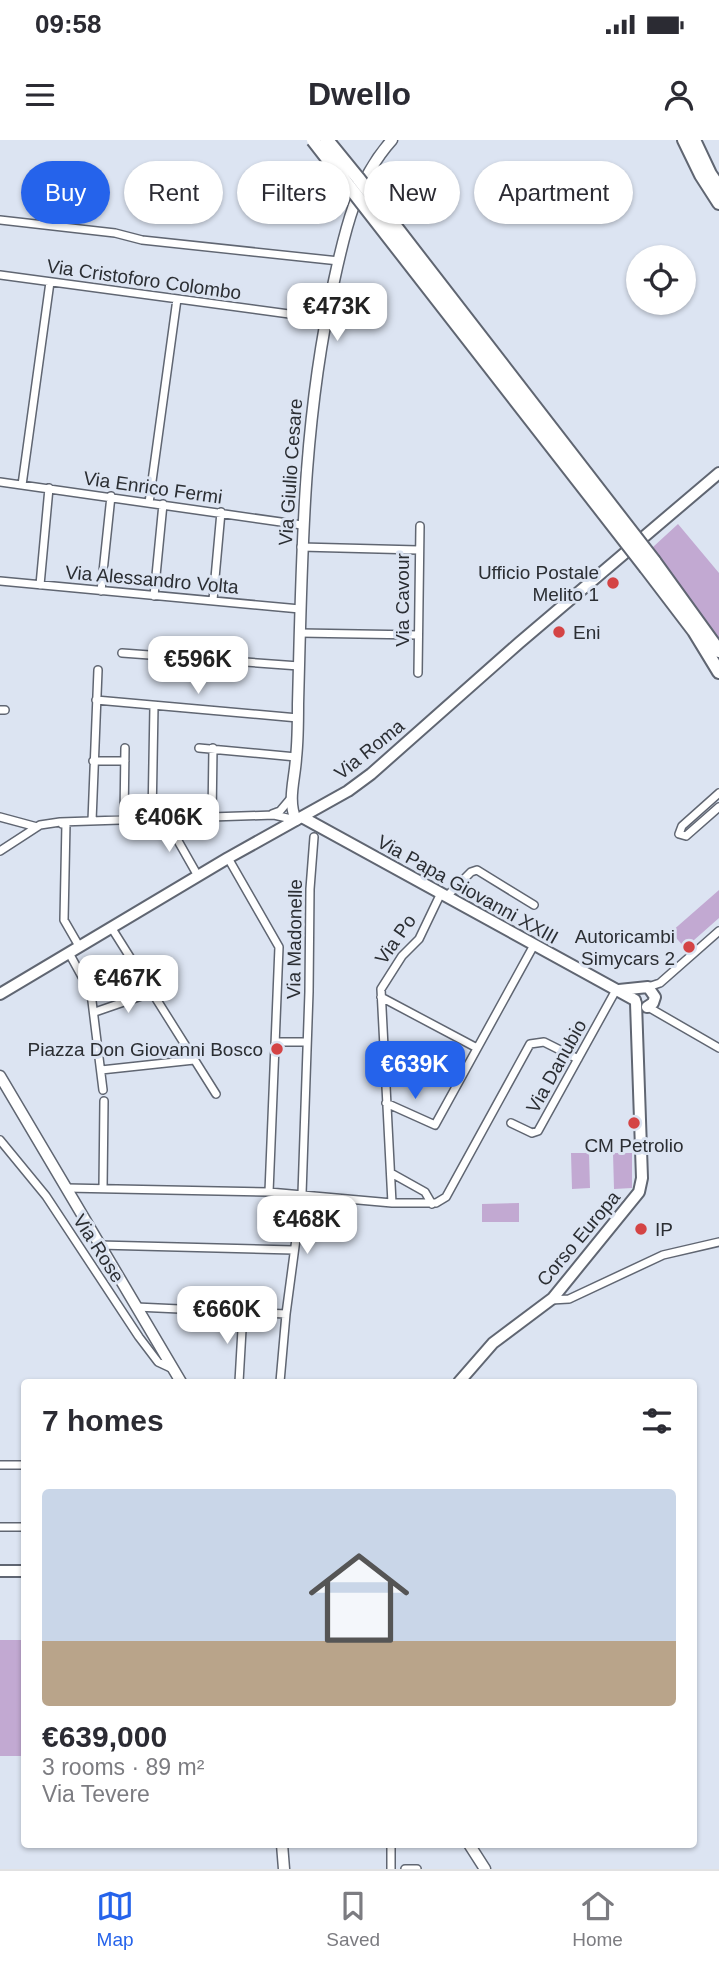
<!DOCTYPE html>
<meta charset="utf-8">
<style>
:root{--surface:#fff;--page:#f7f7f7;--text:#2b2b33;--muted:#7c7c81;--line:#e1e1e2;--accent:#2563eb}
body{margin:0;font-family:Helvetica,sans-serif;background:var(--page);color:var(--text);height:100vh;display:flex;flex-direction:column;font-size:26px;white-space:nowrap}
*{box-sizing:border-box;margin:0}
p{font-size:23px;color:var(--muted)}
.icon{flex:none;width:38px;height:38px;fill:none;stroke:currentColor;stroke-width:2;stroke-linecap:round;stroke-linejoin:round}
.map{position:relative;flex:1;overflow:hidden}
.sheet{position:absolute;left:21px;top:1239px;width:676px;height:469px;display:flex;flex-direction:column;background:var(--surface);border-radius:7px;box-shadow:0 2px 5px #0004}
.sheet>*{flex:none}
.top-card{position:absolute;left:21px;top:21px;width:677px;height:63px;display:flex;gap:14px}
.fabs{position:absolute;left:626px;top:105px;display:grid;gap:14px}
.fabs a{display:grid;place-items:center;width:70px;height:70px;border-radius:50%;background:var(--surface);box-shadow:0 2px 5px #0004;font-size:35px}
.price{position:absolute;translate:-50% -60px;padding:0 16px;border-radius:14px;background:#fff;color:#222;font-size:23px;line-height:46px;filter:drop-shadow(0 2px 4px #0008)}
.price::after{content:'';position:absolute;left:50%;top:42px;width:21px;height:16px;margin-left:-10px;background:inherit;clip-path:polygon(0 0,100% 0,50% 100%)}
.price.active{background:var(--accent);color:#fff}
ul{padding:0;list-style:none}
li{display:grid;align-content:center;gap:14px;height:371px;padding:0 21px}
li span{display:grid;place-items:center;height:217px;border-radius:7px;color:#555}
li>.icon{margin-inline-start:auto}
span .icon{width:126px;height:126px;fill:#fffc;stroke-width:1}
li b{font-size:30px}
h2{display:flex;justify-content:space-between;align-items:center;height:84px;padding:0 21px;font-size:30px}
.tag{padding:0 24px;border-radius:32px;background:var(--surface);box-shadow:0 2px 5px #0004;font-size:24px;line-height:63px}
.tag.active{background:var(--accent);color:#fff}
.status{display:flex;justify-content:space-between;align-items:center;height:49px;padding:0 35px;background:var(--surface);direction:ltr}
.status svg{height:19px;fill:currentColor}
header{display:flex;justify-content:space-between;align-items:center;height:91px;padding:0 21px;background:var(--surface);font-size:32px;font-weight:700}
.menu{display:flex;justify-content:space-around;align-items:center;height:98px;border-top:2px solid var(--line);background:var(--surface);font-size:19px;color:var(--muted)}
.menu a{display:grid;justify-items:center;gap:4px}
.menu .active{color:var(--accent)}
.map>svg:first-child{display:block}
</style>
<div class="status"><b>09:58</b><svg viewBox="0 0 49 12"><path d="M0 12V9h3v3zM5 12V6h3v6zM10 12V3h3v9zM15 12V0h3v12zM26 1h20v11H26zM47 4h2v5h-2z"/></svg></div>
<header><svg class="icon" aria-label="menu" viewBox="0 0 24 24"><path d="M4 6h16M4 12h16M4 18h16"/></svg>Dwello<svg class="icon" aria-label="person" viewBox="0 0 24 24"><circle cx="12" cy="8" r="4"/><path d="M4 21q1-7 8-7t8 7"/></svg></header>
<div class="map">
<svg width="719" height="1729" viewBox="0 0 719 1729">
<rect width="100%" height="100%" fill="#dce4f2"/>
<path fill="#c2a9d2" d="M678,384L719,433V503L653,407Z
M719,750V778L685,808L671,792Z
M571,1013H589L590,1048L572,1049Z
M613,1013H632V1048L614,1049Z
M519,1063V1082H482V1064Z
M0,1500H24V1616H0Z"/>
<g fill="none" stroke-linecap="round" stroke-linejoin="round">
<g stroke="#606672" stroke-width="10">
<path id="street" d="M0,80L115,93L142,100L339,121
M0,135L326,179
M0,342L302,385
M22,345L50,142
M149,363L177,159
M301,407L418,410
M0,441L300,469
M40,445L49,348
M101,451L111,356
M154,456L163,364
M213,460L221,372
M300,493L418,495
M122,513L299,526
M418,533L420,386
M96,560L298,578
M0,570H5
M199,608L296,617
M93,621H125
M719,653L682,686L679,694L686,696L719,667
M272,674L280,671L291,658
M0,677L37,687
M152,678L154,566
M165,678L198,736
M212,678L213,608
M124,679L125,608
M92,681L98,530
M62,684L66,683L64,780L79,806
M0,711L40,685L60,682L274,675L296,680
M228,718L279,807L269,1052
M447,756L471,732L477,730L534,765
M111,787L216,954
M69,813L91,853L103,950
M648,847L660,843L719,791
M381,857L477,908
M648,867L719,908
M95,872L153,852
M275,902H307
M101,930L194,920
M386,963L435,985L534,805
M511,983L532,993L538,991L616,850
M0,1000L46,1056L139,1197L158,1222L173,1229
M391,1033L425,1052L432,1064
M66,1048L269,1052L392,1063H436L446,1057L530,904L544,902L578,919
M103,1048L104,961
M392,1063L381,849L402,816L419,799L441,753
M99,1105L294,1110
M551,1160L569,1159L663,1115L719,1102
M136,1167L286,1174
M239,1242L243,1172
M280,1242L286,1174L302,1054L309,852L310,749L314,697
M0,1325H24
M0,1387H24
M391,1704V1729
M405,1729H417"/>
</g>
<g stroke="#606672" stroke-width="13">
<path id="secondary" d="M296,680C287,660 295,639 296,618C298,600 298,582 298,564C302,419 302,284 334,141C345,90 356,40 392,0
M0,936L181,1242
M282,1704L284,1729
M469,1704L485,1729"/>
</g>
<g stroke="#606672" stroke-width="14">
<path id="primary" d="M302,677L635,860
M619,850L648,847L655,857L653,863L647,867
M0,854L228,718L348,651L371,634L519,503L719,333
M459,1242L493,1203L553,1158L639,1052L642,1038L636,863
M0,1431H24"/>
</g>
<g stroke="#606672" stroke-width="16">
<path id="highway" d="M684,0L701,35L719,63
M694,0L710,34L719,47
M654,421L719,511
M646,428L694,491L719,532"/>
</g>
<use href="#street" stroke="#fff" stroke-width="7"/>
<use href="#secondary" stroke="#fff" stroke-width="10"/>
<use href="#primary" stroke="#fff" stroke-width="10"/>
<use href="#highway" stroke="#fff" stroke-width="12"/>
<g stroke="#606672" stroke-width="16" stroke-linecap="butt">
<path id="highway-bridge" d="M313,0L646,428
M327,0L358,38L654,421"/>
</g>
<use href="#highway-bridge" stroke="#fff" stroke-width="12"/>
</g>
<g fill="#d44445" stroke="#dce4f2" stroke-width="2.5">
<circle cx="613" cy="443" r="7"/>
<circle cx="559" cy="492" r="7"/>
<circle cx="689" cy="807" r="7"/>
<circle cx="277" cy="909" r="7"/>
<circle cx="634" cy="983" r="7"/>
<circle cx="641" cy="1089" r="7"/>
</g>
<g text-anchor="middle" stroke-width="6" stroke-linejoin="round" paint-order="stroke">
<g font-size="19" fill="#2b2e33" stroke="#dce4f2">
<text transform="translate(144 139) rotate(8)" y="7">Via Cristoforo Colombo</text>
<text transform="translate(290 332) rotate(-86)" y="7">Via Giulio Cesare</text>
<text transform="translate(153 347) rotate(8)" y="7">Via Enrico Fermi</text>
<text transform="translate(152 439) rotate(5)" y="7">Via Alessandro Volta</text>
<text transform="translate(402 460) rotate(-90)" y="7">Via Cavour</text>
<text transform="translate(369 609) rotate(-39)" y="7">Via Roma</text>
<text transform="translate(468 749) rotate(29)" y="7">Via Papa Giovanni XXIII</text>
<text transform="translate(294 799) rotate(-89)" y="7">Via Madonelle</text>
<text transform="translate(395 799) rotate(-55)" y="7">Via Po</text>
<text transform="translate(556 926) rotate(-61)" y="7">Via Danubio</text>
<text transform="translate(578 1098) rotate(-50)" y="7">Corso Europa</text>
<text transform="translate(99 1108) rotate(57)" y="7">Via Rose</text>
</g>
<g font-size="19" fill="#2b2e33" stroke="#dce4f2" text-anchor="end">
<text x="599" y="439">Ufficio Postale<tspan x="599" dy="22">Melito 1</tspan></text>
<text x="573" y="499" text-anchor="start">Eni</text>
<text x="675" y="803">Autoricambi<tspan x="675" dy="22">Simycars 2</tspan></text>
<text x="263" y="916">Piazza Don Giovanni Bosco</text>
<text x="634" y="1012" text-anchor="middle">CM Petrolio</text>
<text x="655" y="1096" text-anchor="start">IP</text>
</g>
</g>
</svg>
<div class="fabs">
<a><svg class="icon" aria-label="locate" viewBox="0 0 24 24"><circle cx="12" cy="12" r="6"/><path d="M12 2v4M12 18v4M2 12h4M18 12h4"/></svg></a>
</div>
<b class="price" style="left:337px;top:203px">€473K</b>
<b class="price" style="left:198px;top:556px">€596K</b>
<b class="price" style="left:169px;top:714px">€406K</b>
<b class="price" style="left:128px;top:875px">€467K</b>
<b class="price active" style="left:415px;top:961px">€639K</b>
<b class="price" style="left:307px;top:1116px">€468K</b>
<b class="price" style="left:227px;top:1206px">€660K</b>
<div class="top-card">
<a class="tag active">Buy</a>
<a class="tag">Rent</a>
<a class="tag">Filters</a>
<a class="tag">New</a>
<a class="tag">Apartment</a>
</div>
<section class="sheet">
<h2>7 homes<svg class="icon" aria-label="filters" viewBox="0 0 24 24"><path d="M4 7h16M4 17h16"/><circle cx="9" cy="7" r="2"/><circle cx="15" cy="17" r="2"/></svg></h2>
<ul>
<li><span style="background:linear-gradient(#c9d6e8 70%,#b9a48a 0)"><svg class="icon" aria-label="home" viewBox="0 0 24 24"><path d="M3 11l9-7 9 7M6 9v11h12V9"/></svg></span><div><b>€639,000</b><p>3 rooms · 89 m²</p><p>Via Tevere</p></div></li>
</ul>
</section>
</div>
<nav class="menu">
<a class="active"><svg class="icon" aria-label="map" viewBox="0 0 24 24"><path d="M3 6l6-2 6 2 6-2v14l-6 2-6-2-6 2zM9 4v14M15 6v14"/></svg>Map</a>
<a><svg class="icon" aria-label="saved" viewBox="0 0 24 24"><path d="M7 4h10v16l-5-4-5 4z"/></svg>Saved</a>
<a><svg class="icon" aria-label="home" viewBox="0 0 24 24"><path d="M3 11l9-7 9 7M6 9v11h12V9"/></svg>Home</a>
</nav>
